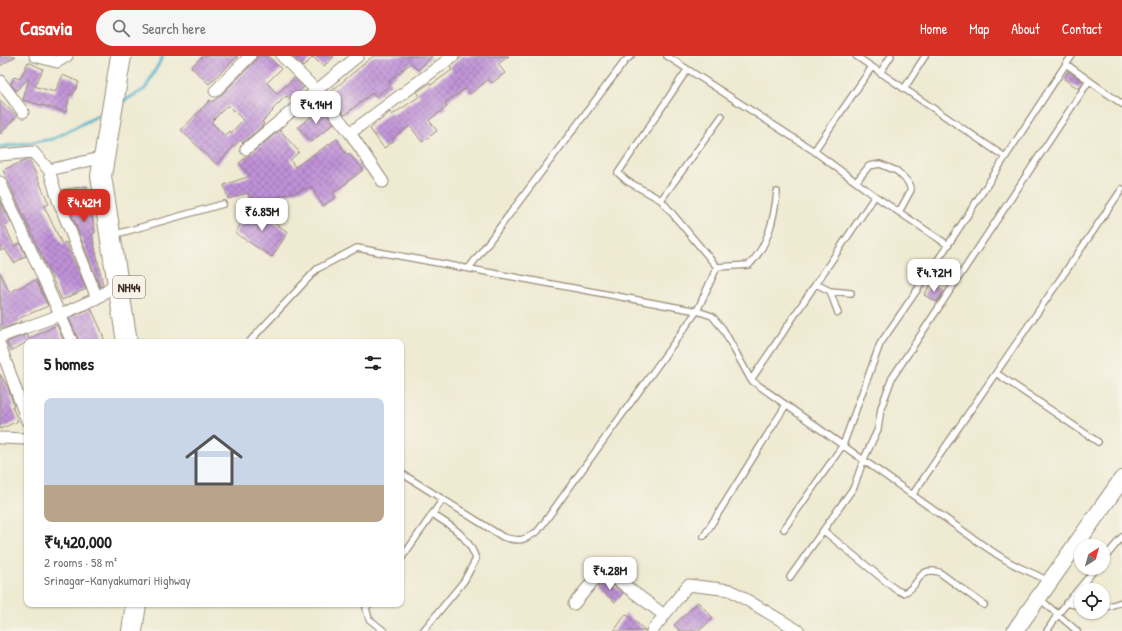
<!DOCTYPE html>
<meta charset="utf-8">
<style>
:root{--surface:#fff;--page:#f6f6f6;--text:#222;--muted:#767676;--line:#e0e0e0;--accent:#d93025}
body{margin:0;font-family:"Patrick Hand",sans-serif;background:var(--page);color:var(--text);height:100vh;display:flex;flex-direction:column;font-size:15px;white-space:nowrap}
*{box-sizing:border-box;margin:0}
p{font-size:13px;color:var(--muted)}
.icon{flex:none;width:22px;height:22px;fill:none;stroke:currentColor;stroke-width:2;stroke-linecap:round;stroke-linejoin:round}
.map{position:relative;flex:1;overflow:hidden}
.panel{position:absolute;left:24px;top:283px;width:380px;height:268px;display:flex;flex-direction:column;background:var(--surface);border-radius:8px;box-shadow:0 1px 3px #0004}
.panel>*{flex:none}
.needle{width:26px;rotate:37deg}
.tools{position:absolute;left:1074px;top:483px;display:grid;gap:8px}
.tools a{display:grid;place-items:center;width:36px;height:36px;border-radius:50%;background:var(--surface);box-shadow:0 1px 3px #0004;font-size:20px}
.price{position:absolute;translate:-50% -34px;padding:0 9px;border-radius:8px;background:#fff;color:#222;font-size:13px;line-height:26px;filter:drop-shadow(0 1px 2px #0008)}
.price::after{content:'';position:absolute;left:50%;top:24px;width:12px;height:9px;margin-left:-6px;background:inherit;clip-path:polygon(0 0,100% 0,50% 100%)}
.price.selected{background:var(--accent);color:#fff}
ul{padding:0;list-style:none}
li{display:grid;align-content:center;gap:8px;height:212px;padding:0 20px}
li+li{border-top:1px solid var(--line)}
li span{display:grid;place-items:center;height:124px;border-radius:8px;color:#555}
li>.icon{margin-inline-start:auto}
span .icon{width:72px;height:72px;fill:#fffc;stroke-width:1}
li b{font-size:17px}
h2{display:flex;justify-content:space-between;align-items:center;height:48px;padding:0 20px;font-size:17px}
header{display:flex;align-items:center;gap:24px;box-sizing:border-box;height:56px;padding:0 20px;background:var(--accent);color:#fff}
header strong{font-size:19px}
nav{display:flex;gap:22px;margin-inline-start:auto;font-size:14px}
.search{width:280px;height:36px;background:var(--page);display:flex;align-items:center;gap:10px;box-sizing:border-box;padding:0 14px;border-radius:22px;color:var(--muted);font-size:15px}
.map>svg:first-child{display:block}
</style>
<header>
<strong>Casavia</strong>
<div class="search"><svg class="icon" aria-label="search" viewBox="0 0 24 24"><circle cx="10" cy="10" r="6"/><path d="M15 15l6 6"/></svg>Search here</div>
<nav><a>Home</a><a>Map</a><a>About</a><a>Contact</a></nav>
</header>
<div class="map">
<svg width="1122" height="575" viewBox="0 0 1122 575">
<defs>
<pattern id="building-cross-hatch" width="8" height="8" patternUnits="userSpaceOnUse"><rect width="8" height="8" fill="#bf92d8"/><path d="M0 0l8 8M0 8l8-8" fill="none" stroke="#9c77af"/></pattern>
</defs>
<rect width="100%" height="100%" fill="#f7f3e8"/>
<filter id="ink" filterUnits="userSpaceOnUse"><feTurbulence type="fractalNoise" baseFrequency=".025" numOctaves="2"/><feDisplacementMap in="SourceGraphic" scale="8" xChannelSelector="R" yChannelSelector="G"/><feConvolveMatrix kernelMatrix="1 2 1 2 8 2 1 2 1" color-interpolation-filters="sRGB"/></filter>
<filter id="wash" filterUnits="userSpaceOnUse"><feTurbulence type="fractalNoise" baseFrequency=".012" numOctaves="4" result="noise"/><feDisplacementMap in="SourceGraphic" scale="16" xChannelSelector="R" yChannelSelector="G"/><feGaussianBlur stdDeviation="0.9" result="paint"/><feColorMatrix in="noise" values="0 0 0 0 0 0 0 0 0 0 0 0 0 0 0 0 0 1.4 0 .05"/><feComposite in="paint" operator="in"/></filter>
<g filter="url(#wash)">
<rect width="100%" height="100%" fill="#efead2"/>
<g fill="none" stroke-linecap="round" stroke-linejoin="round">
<path stroke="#4bb2ca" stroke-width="3" d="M120,47L145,33L163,0
M0,91L53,83L103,57"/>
</g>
<g id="blocks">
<path fill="url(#building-cross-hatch)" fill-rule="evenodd" d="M0,0H16L0,10Z
M203,0H238L209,28L191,11Z
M257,0H268L281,13L267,27L277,38L294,22L304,31L291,44L286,40L272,54L273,55L262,66L264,68L259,73L243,87L240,84L217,109L181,74L210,44L212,46L220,40L255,5ZM228,49L243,64L231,77L230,75L225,80L211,66Z
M292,0H334L323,11L313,1L303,11Z
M373,0H432L418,14L411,7L389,25L391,28L375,41L372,37L345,59L328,38Z
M463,0H509L498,8L505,17L492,27L489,23L470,38L466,32L445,47L447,51L429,64L437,75L422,86L410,70L392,83L394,85L384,92L370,73L390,56L392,59L420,40L417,36L430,27L431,29L452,14L450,11Z
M28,6L43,13L35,30L37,31L55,36L63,19L79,26L73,39L70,38L66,56L23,44L29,22L16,35L11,28L14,21L20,23Z
M1068,15L1083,26L1079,33L1064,23Z
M0,44L17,60L0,78Z
M322,52L334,67L311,86L298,71Z
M280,74L299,96L290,104L295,111L337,83L347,99L349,97L363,114L333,137L336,141L323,150L311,131L252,149L248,137L228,143L224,129L250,120L239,107Z
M29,103L49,148L44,150L62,188L66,186L86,233L62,244L3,114Z
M87,130L95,177L92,178L103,229L100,231L62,134Z
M0,144L11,166L5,169L14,190L20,187L26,200L14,207L5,193L0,195Z
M251,152L288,176L272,201L235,177Z
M0,216L9,236L36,224L48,250L20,262L21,266L1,273Z
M931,228L944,235L937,246L924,239Z
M91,252L101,274L105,286H79L69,262Z
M57,269L64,286H27L11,295L7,286L27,278L29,283Z
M0,318L8,332L14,350H12L18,365L0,373Z
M605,523L623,537L615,546L598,532Z
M698,546L713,562L699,575H680L674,569Z
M626,558L645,574V575H614Z"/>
</g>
</g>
<g filter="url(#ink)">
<use href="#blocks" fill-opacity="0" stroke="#958a78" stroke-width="1"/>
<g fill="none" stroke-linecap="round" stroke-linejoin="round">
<g stroke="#958a78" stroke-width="8">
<path id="lane" d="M667,0L814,95L875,140L948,189
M856,0L1005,101
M1072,0L1066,8L1122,48
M880,17L891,0
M904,33L925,0
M814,95L872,11
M856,126L869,110L880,108L897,115L908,126L911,134L899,156
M661,144L627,125L618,117L687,14
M120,177L223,148
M717,211L661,144L722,60
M469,212L625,5L631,0
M816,228L830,235L851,237
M830,235L838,257
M249,286L317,213L357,192L697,255L712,260L723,273L751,324L980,487C992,495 1004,504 1017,510C1028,516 1040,519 1048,526
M996,317L1098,386
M751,324L875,140
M401,417L503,481C520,486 523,485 538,475L697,255L717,211L749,209C768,190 774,163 777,136
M913,438L1122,133
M784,473L843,389L880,288L948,189L1066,8
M824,475L895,533L903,537C921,531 916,510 939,516L984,549
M704,480L786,349
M401,503L443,443
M1103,504L1122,481
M790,521L854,431L863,405L878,373L881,352L892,322L1089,25
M1040,543L1077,575
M1066,547L1081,550
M369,548L366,552L369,563L384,575
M1103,552L1122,546
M423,575L464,525L476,503C469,481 452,470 432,458
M1047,575L1058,558L1096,512"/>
</g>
<g stroke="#958a78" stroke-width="13">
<path id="street" d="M35,0L57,6L67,0
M282,0L317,35L350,77L383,126
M0,25L23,56
M215,35L250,0
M350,77L453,0
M246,93L358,0
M0,99L33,96L49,114L104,101
M49,114L58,144L97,242L118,227
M0,126L60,259L97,242
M0,281L60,259L72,286
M0,289L27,365
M0,382L27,383
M574,548L603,513L664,559
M652,575L688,529L730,534L799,575"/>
</g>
<g stroke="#958a78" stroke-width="18">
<path id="secondary" d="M1015,575L1122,423"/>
</g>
<g stroke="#958a78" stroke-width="22">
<path id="highway" d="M121,0L101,120L127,286
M132,575L136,548"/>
</g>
<use href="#lane" stroke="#fff" stroke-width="5.5"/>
<use href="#street" stroke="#fff" stroke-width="11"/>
<use href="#secondary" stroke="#fff" stroke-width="16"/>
<use href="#highway" stroke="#fff" stroke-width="20"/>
</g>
</g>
<g text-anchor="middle" stroke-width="3" stroke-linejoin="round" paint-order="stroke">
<rect fill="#f7f3e8" stroke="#73665b" stroke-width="1" x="113" y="220" width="32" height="22" rx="3"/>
<g font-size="13" font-weight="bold" fill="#3b2a1e">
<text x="129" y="236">NH44</text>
</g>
</g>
</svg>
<div class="tools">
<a><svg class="needle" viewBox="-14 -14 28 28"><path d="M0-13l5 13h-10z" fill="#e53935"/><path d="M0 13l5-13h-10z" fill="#767676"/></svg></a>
<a><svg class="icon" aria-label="locate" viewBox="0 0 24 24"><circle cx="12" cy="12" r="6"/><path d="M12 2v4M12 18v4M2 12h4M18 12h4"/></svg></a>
</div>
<b class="price" style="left:316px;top:69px">₹4.14M</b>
<b class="price selected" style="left:84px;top:167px">₹4.42M</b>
<b class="price" style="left:262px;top:176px">₹6.85M</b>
<b class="price" style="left:934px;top:237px">₹4.72M</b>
<b class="price" style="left:610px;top:535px">₹4.28M</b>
<section class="panel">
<h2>5 homes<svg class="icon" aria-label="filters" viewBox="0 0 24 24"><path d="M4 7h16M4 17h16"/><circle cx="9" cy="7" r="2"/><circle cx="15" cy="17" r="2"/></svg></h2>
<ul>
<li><span style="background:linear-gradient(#c9d6e8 70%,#b9a48a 0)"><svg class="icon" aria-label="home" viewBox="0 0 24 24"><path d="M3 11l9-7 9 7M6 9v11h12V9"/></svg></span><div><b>₹4,420,000</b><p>2 rooms · 58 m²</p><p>Srinagar-Kanyakumari Highway</p></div></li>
</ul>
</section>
</div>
